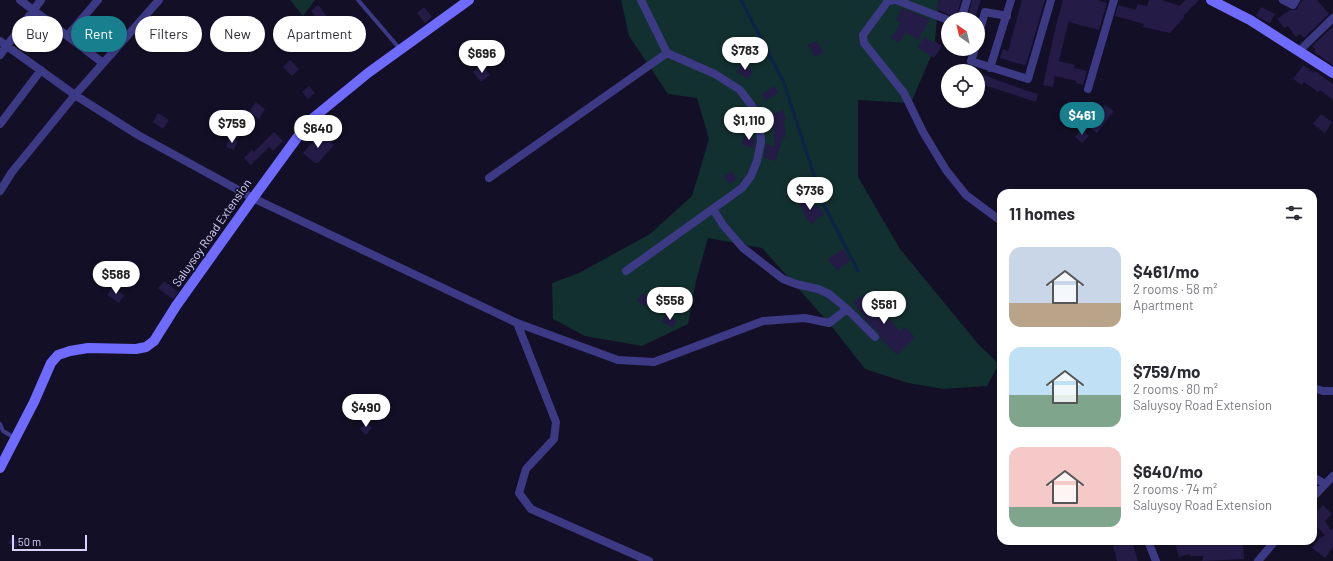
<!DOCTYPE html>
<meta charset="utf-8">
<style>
:root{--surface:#fff;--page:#f2f2f3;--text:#2b2b33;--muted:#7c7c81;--accent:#187f8f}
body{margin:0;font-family:Barlow,sans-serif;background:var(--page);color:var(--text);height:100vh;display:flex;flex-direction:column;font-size:15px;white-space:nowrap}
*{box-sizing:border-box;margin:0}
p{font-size:13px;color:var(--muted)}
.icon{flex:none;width:22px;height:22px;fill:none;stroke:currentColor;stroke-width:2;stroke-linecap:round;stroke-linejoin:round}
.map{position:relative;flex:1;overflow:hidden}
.sheet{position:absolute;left:997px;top:189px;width:320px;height:356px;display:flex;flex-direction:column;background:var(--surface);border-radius:12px;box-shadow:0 1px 3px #0004}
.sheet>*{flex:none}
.banner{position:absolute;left:12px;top:16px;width:380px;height:36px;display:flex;gap:8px}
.needle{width:26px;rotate:326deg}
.controls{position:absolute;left:941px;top:12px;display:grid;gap:8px}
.controls a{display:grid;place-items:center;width:44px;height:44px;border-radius:50%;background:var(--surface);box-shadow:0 1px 3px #0004;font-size:20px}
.scale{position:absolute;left:12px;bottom:10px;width:75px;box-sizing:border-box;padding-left:4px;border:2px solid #d9d4ff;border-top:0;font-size:11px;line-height:14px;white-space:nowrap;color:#d9d4ff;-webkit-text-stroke:3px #130f26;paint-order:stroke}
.price{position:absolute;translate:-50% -34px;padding:0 9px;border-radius:14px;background:#fff;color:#222;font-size:13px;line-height:26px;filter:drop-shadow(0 1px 2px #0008)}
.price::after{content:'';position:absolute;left:50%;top:24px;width:12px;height:9px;margin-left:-6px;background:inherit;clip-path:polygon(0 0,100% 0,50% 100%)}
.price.current{background:var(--accent);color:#fff}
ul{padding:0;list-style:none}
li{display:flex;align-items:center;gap:12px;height:100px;padding:0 12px}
li span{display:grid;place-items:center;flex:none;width:112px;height:80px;border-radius:12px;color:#555}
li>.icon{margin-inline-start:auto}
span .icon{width:48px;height:48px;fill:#fffc;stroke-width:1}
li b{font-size:17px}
h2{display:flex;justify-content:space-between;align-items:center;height:48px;padding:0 12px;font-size:17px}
.chip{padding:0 14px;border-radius:18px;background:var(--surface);box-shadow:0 1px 3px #0004;font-size:14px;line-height:36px}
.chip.current{background:var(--accent);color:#fff}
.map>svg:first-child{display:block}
</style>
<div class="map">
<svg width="1333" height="561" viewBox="0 0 1333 561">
<rect width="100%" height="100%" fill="#130f26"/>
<path fill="#12302f" d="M290,0H315L303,16Z
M621,0H939L934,49L911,103L858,100V177L900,249L979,345L999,364L987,386L943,389L908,383L865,369L829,323L762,248L708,238L696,281L688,324L642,346L585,336L553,319L552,283L579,273L650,234L692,196L709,139L697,98L668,94L629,36Z"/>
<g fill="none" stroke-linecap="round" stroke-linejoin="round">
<path stroke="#0c2248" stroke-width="3" d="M741,0L784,83L823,203L858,271"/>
</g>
<path fill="#241b47" d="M940,0H961L956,19H953L950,15L936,9Z
M972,0H981L975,19H967Z
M1022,0H1045L1026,65L1016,63L1000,58L1003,49L1008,51Z
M1063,0H1098L1107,3L1099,30L1069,22L1067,28L1059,61L1075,65L1074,68L1087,71L1083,85L1076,83V81L1055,76L1053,87L1043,85L1056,25Z
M1149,0H1162L1180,6L1185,0H1199L1183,16H1185L1170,33L1143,27L1144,24L1115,16L1118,5L1136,10L1137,4L1147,6Z
M1302,0H1317L1329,14L1304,38L1300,34L1296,37L1288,26L1284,28L1277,19L1290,10H1296Z
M318,5L328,18L320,23L311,11Z
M424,7L432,17L425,23L417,13Z
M1261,7L1275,14L1270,23L1256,16Z
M902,8L930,19L918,40L906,32L899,43L891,38L901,22L896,20Z
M1331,28L1333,29V65L1314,52L1315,49L1312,46Z
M925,37L934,43L935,41L942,46L934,58L917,47Z
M817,41L823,52L815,57L808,45Z
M290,60L299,69L292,76L283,67Z
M742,63L753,71L748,79L736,72Z
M482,65L490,75L481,82L473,72Z
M1303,65L1314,73L1315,71L1333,84V100L1320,90L1318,92L1304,82L1302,85L1293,79Z
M978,73L1022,89L1038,94L1036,102L978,83Z
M309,86L315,93L308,99L302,92Z
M774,86L778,93L766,101L761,94Z
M256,102L265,109L259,119L249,112Z
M1105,105L1114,111L1097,133L1089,127L1094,120L1095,121Z
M783,110L786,119L784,120L786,137L782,138L776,161L764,158L766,144L775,147L773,124L770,125L767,116Z
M158,113L169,120L163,129L153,122Z
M1321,114L1332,122L1325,133L1313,124Z
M1081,130L1089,136L1082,143L1075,137Z
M274,132L283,141L273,151L269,147L251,165L244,158L252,150L254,152Z
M320,133L334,145L318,163H315L303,153Z
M744,135L755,138L754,148L741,144Z
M229,138L238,141L234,150L226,147Z
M731,171L737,178L730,184L724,177Z
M795,196L814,207L817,205L824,214L811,224L807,219Z
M843,249L850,261L836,270L828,259Z
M164,281L178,292L173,299L158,288Z
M112,287L124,295L119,303L107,295Z
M643,293L651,299L645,306L637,300Z
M866,293L877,308L878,307L900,331L904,327L915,337L897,355L880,338L879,333L864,319L865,318L853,302Z
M667,314L677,321L672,328L662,321Z
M366,422L372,428L366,435L360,429Z
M1323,505L1332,514L1325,521L1331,530L1333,528V547L1325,558L1312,548L1319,539L1325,535L1313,523V515Z
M12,537L20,542L16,548L8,543Z
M1129,541H1132L1138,561H1117L1113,546Z
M1174,541H1243L1244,559L1202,561L1204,556H1190V554L1179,557Z"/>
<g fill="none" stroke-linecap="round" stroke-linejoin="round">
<path stroke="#3d3a85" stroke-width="4" d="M358,0L400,49
M0,424L3,431L15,438"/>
<path stroke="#3d3a85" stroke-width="8" d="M20,0L103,63
M894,0L888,1L863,35L864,43L904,93L923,132L946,170L966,195L1001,221
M896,0L948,20
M1283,0L1293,5L1296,0
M961,19L967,0
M68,35L98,0
M978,37L985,12L1007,16
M0,41L75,95L138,135L253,198L517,323L618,360L654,362L763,321L805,318L829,323L847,309
M975,49L971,61L1028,79L1051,0
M1299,51L1333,18
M0,55L41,0
M990,68L1011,0
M1088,89L1114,0
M0,124L41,70
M489,178L667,53
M0,191L12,172L75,95L159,0
M713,209L723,225L743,248L783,279L796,284L818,289L829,294L847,309L875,337
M626,271L742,188L751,176L757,161L761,142L760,125L752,106L740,90L715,74L667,53L641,0
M517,323L556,422L554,439L526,469L519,493L531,509L649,561
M1313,388L1323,391H1333
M1313,477L1325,484
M1313,497L1333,476
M1148,541L1156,561
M1258,561L1275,541"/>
<path stroke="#6f6bff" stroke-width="10" d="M1211,0L1250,20L1333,73
M0,468L34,402L51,363L58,355L70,351L88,348L136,349L146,347L154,341L176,306L253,198L302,131L313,118L368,73L469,0"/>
</g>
<g text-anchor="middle" stroke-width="3.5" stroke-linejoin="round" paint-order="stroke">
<g font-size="12" fill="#d9d4ff" stroke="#130f26">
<text transform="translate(212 233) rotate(-55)" y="4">Saluysoy Road Extension</text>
</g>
</g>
</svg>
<div class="controls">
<a><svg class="needle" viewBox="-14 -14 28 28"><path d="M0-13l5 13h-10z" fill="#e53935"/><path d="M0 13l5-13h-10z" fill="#7c7c81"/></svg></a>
<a><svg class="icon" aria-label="locate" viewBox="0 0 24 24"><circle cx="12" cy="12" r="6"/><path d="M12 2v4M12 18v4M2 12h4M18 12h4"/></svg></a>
</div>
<div class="scale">50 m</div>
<b class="price" style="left:745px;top:71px">$783</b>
<b class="price" style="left:482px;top:74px">$696</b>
<b class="price current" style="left:1082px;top:136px">$461</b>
<b class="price" style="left:749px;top:141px">$1,110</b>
<b class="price" style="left:232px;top:144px">$759</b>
<b class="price" style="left:318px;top:149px">$640</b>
<b class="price" style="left:810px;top:211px">$736</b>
<b class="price" style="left:116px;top:295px">$588</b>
<b class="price" style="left:670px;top:321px">$558</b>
<b class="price" style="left:884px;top:325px">$581</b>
<b class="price" style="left:366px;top:428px">$490</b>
<div class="banner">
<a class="chip">Buy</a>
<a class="chip current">Rent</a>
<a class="chip">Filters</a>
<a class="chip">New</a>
<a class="chip">Apartment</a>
</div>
<section class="sheet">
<h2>11 homes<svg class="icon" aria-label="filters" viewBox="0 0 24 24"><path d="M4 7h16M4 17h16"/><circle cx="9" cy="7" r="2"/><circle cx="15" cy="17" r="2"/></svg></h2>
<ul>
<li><span style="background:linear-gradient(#c9d6e8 70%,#b9a48a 0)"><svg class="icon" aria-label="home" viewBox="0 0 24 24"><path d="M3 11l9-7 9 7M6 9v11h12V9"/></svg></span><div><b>$461/mo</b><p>2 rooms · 58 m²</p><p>Apartment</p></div></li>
<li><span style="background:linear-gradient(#bfe0f5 60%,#7fa58c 0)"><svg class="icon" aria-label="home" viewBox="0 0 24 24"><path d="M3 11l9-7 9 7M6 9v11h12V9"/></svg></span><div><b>$759/mo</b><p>2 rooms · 80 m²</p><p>Saluysoy Road Extension</p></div></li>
<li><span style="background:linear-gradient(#f6c9c9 75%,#7fa58c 0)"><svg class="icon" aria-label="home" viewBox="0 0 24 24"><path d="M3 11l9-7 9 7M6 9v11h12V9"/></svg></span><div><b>$640/mo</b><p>2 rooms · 74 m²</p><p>Saluysoy Road Extension</p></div></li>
</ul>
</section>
</div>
